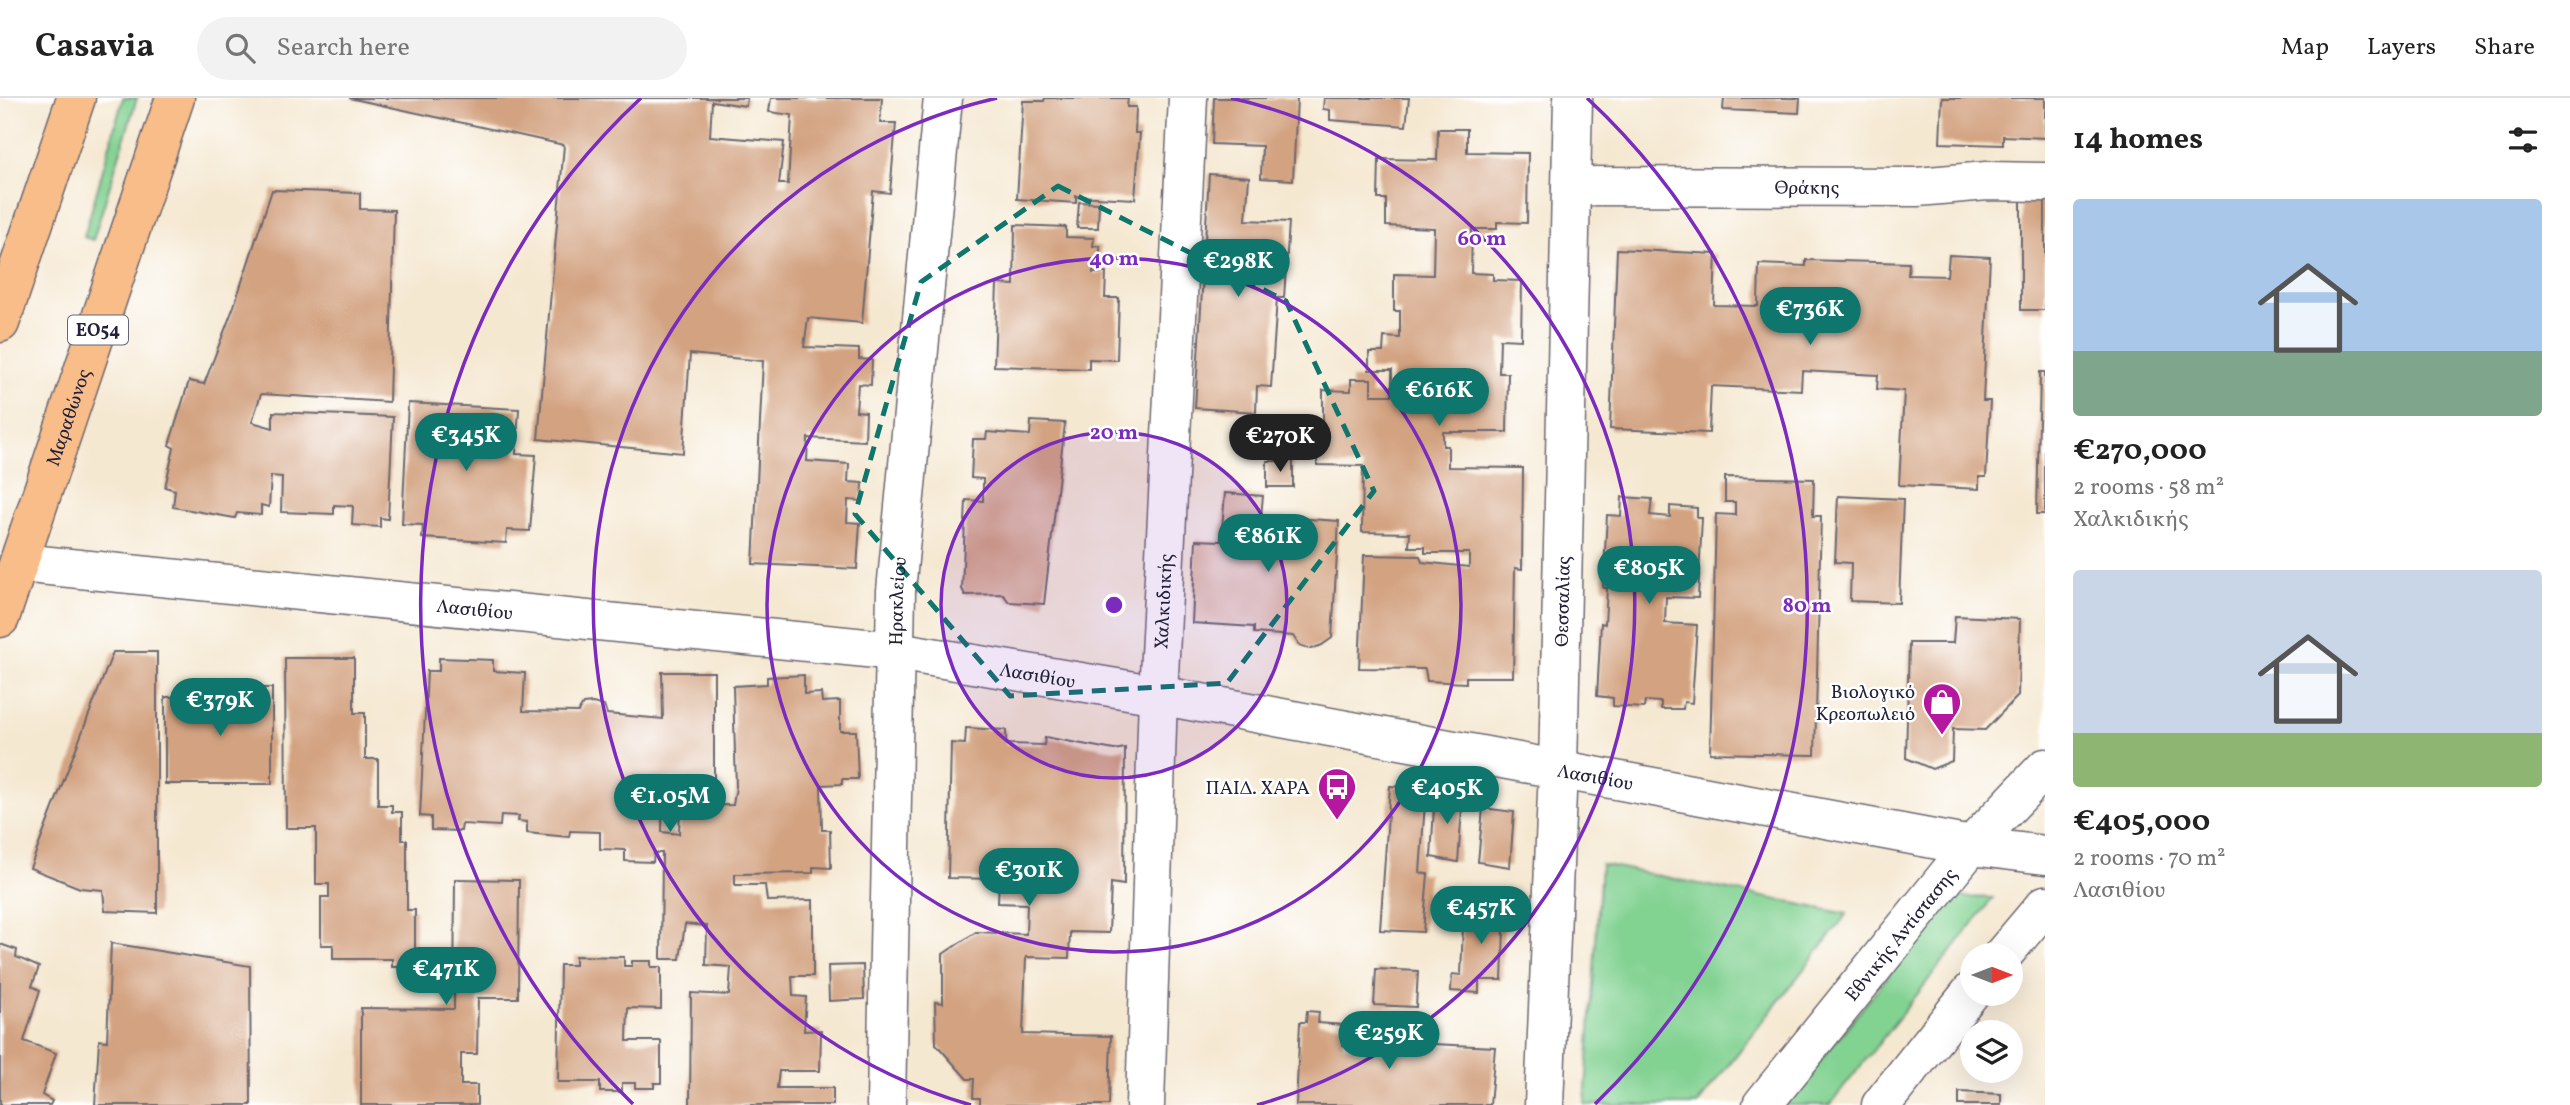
<!DOCTYPE html>
<meta charset="utf-8">
<style>
:root{--surface:#fff;--page:#f2f2f2;--text:#222;--muted:#767676;--line:#e0e0e0;--accent:#0f766e}
body{margin:0;font-family:Vollkorn,serif;background:var(--page);color:var(--text);height:100vh;display:flex;flex-direction:column;font-size:26px;white-space:nowrap}
*{box-sizing:border-box;margin:0}
p{font-size:23px;color:var(--muted)}
.icon{flex:none;width:38px;height:38px;fill:none;stroke:currentColor;stroke-width:2;stroke-linecap:round;stroke-linejoin:round}
.map{position:relative;flex:1;overflow:hidden}
.drawer{display:flex;flex-direction:column;background:var(--surface);width:525px}
.drawer>*{flex:none}
.needle{width:46px;rotate:90deg}
.fabs{position:absolute;left:1960px;top:845px;display:grid;gap:14px}
.fabs a{display:grid;place-items:center;width:63px;height:63px;border-radius:50%;background:var(--surface);box-shadow:0 7px 28px #0002;font-size:35px}
.price{position:absolute;translate:-50% -60px;padding:0 16px;border-radius:24px;background:var(--accent);color:#fff;font-size:23px;line-height:46px;filter:drop-shadow(0 2px 4px #0008)}
.price::after{content:'';position:absolute;left:50%;top:42px;width:21px;height:16px;margin-left:-10px;background:inherit;clip-path:polygon(0 0,100% 0,50% 100%)}
.price.current{background:#222;color:#fff}
ul{padding:0;list-style:none}
li{display:grid;align-content:center;gap:14px;height:371px;padding:0 28px}
li span{display:grid;place-items:center;height:217px;border-radius:7px;color:#555}
li>.icon{margin-inline-start:auto}
span .icon{width:126px;height:126px;fill:#fffc;stroke-width:1}
li b{font-size:30px}
h2{display:flex;justify-content:space-between;align-items:center;height:84px;padding:0 28px;font-size:30px}
header{display:flex;align-items:center;gap:42px;box-sizing:border-box;height:98px;padding:0 35px;background:var(--surface);border-bottom:2px solid var(--line)}
header strong{font-size:33px}
nav{display:flex;gap:38px;margin-inline-start:auto;font-size:24px}
.search{width:490px;height:63px;background:var(--page);display:flex;align-items:center;gap:18px;box-sizing:border-box;padding:0 24px;border-radius:38px;color:var(--muted);font-size:26px}
main{display:flex;flex:1;min-height:0}
.map>svg:first-child{display:block}
</style>
<header>
<strong>Casavia</strong>
<div class="search"><svg class="icon" aria-label="search" viewBox="0 0 24 24"><circle cx="10" cy="10" r="6"/><path d="M15 15l6 6"/></svg>Search here</div>
<nav><a>Map</a><a>Layers</a><a>Share</a></nav>
</header>
<main>
<div class="map">
<svg width="2045" height="1007" viewBox="0 0 2045 1007">
<rect width="100%" height="100%" fill="#fff"/>
<filter id="ink" filterUnits="userSpaceOnUse"><feTurbulence type="fractalNoise" baseFrequency=".0143" numOctaves="2"/><feDisplacementMap in="SourceGraphic" scale="14" xChannelSelector="R" yChannelSelector="G"/><feConvolveMatrix kernelMatrix="1 2 1 2 8 2 1 2 1" color-interpolation-filters="sRGB"/></filter>
<filter id="wash" filterUnits="userSpaceOnUse"><feTurbulence type="fractalNoise" baseFrequency=".00686" numOctaves="4" result="noise"/><feDisplacementMap in="SourceGraphic" scale="28" xChannelSelector="R" yChannelSelector="G"/><feGaussianBlur stdDeviation="1.57" result="paint"/><feColorMatrix in="noise" values="0 0 0 0 0 0 0 0 0 0 0 0 0 0 0 0 0 1.4 0 .05"/><feComposite in="paint" operator="in"/></filter>
<g filter="url(#wash)">
<rect width="100%" height="100%" fill="#f5e8d1"/>
<path fill="#82d292" stroke="#527a66" stroke-width="2" d="M123,0H137L93,142L84,139Z
M1601,766L1847,816L1697,1007H1585Z
M1959,799L1993,800L1830,1007H1784L1944,809Z"/>
<g id="blocks">
<path fill="#d3a381" fill-rule="evenodd" d="M349,0H747L746,8L712,3L710,38L784,44L779,86H788L792,17L769,14L771,0H882L880,25H896L890,95L873,93L862,225L808,220L804,249L859,251V261L872,262L871,287L858,286L856,313L866,314L865,343L808,340L807,363L849,366L848,384L863,385L862,403L848,402L847,424L860,425L857,471L753,466L763,263L690,256L683,355L538,341L564,47Z
M1045,0H1128L1127,9H1136L1135,35H1140L1135,101L1076,98V105L1017,101L1023,3H1044Z
M1214,0H1297L1293,82L1261,80L1262,48L1212,46Z
M1324,0H1409L1406,28L1330,22V12L1323,11Z
M1724,0H1800L1799,15L1723,12Z
M1942,0H2045V40L2003,38V47L1940,45Z
M1438,31H1467V54L1528,55L1527,125L1497,124V131H1472L1471,175L1493,176V182L1522,183L1521,242L1500,241L1499,275H1508L1507,334H1443V348H1448V369L1523,370L1522,471L1515,470L1513,579H1466V585L1427,583L1425,571L1359,570L1364,457L1420,458L1422,464L1469,469V455H1425V449H1409L1410,435L1362,434L1363,368L1317,367V359H1307L1308,334H1323V292L1351,293V281H1371V297H1392V272H1369V254H1383L1384,239L1400,240V213H1394V176L1433,177L1434,130L1386,128V101H1378L1379,61L1437,62Z
M1209,76L1249,79L1246,122L1289,124L1284,200H1277L1271,289L1257,288L1256,314L1195,310Z
M272,92L360,95V111L394,112L389,304L261,296L252,324L273,330V314L393,319L388,421L380,420V429L352,427L353,408L334,407V416L281,414L282,379L271,378L269,409L261,407V417L237,415L235,420L173,409L175,392L165,389L174,350L169,347L189,283L204,286L206,281L234,208Z
M2021,95H2045V212H2021Z
M1079,104L1099,105L1098,130H1077Z
M1015,127L1066,129V139L1094,140L1093,148H1100V165H1093V175H1106L1105,200H1119L1117,262L1089,261V271L994,268L997,186L1014,187Z
M1617,151L1716,156L1714,207L1758,208L1759,166L1806,168V162L1909,165L1908,177L1947,178L1949,157L1990,159L1983,303H1990L1986,379H1979V391L1899,387L1904,293L1877,291L1878,277L1802,273L1801,292L1711,288L1709,335L1610,331Z
M2040,274H2045V416H2037Z
M408,305L519,311L516,356L536,357L530,433L507,432L506,445L422,440L423,427L402,426Z
M1031,323L1065,325L1044,506L1009,504L1003,496L965,497L962,491L966,402L983,403V381L971,380L973,341H986L987,334L1030,337Z
M1267,363H1293V389H1267Z
M1725,379L1814,381L1813,418H1821L1815,657L1710,655L1716,416L1735,417V404H1725Z
M1225,395L1263,398L1261,418L1339,423L1332,540L1322,547L1311,551L1299,547L1293,538L1254,535V529L1192,525L1196,442L1221,443Z
M1838,398L1903,401L1899,505L1850,503L1851,465L1835,464Z
M1622,399L1652,401L1650,417L1670,419V408L1697,410V420H1702L1698,500L1666,499L1665,525L1697,527L1692,605L1684,604L1683,611H1661V604L1645,603L1644,610L1613,608V600L1597,598L1601,525L1605,526L1607,490H1603L1607,417L1621,418Z
M1955,518L2020,521L2018,598L1985,632L1953,631L1952,663L1932,671L1906,660L1909,545H1953Z
M113,554H157V815L105,813L103,792L80,790L30,770Z
M285,560H354V615H365V661H378V707H392V714H402V742H407V812H415V861H409V869H392V861H333V847H321V799H329V786H316V730H286Z
M439,560L493,562V573L525,575L523,613L578,614L583,606L593,605L604,608L607,616L663,621L662,574H714V680H663L662,734L679,736L680,708L733,707L736,689L733,588L767,586V579L804,577V596L821,595L822,604L840,603V633H856L858,681H842V686L821,687L822,732H830L831,770L813,769V775L735,776V787H765L767,803L813,802V878H792L793,898L806,899L804,933L821,932L820,973H779L777,990H833V1007H690L691,895L729,897L731,869L706,867L707,828L685,826L680,861H661L662,755H654L653,764L625,763V752L600,751V734L570,733L569,739L527,735V724L518,723L519,718L501,717L500,728L462,726L461,733L431,732V719L420,718L427,573H439Z
M209,590H272V686H165V599H209Z
M966,630L1006,632V646L1044,647L1045,639L1114,652L1125,650L1124,787L1111,785L1109,835L1070,834L1069,860L1026,859L1023,936L1111,938L1109,1007H980V1000H973L974,981H967L936,946L935,904L943,905V856L976,834L1026,836L1027,806L998,805L999,781L948,780L951,645L965,646ZM1053,754V769H1066L1065,783H1041L1042,755Z
M1390,688L1426,691L1420,775L1428,776L1423,834L1380,832Z
M1435,693L1463,697L1458,764L1431,759Z
M1483,710L1514,714L1510,769L1478,764Z
M455,781L519,782L518,900H478L477,956H461V987H477V1007H361V910L454,911Z
M1464,803L1505,805L1502,882H1479V895L1451,893L1452,876L1461,877Z
M111,845L250,868L251,1007H95L99,942L107,943Z
M0,846L17,852L16,859L39,869L32,888L40,892L24,943L56,955L42,997L52,1003L50,1007H0Z
M575,858L624,859V868H632V863H651V869H661V911L628,910L627,943H661V985H654V990H635V985H622V994H600V984H558L560,867H575Z
M863,867L864,901L829,903L828,868Z
M1376,871L1418,873L1416,909L1374,907Z
M1307,913L1319,914L1318,925L1344,927L1343,947L1371,949V943L1495,949L1490,1007H1296L1300,924H1306Z
M1959,994L2001,996V1007H1959Z"/>
</g>
</g>
<g filter="url(#ink)">
<use href="#blocks" fill-opacity="0" stroke="#6c6770" stroke-width="2"/>
<g fill="none" stroke-linecap="round" stroke-linejoin="round">
<g stroke="#6c6770" stroke-width="41">
<g id="minor">
<path id="s1" d="M1571,88L1917,89L1987,83L2045,84"/>
<path id="s2" d="M20,465L896,553L1158,597L1971,748L2045,757"/>
<path id="s3" d="M886,1007L896,493L943,0"/>
<path id="s4" d="M1145,1007L1158,597L1188,0"/>
<path id="s5" d="M1544,1007L1558,671L1573,0"/>
<path id="s6" d="M1762,1007L1971,748L2045,670"/>
</g>
</g>
<g stroke="#6c6770" stroke-width="41">
<path id="tertiary" d="M2002,858L2045,807
M1881,1007L1972,893"/>
</g>
<g stroke="#6c6770" stroke-width="41">
<g id="primary">
<path d="M0,225L76,0"/>
<path id="s7" d="M0,520L175,0"/>
</g>
</g>
<use href="#minor" stroke="#fff" stroke-width="38"/>
<use href="#tertiary" stroke="#fff" stroke-width="38"/>
<use href="#primary" stroke="#f8bd89" stroke-width="38"/>
</g>
</g>
<path fill="none" stroke="#0f766e" stroke-width="5" stroke-dasharray="14 9" stroke-linejoin="round" d="M1058,88L1286,203L1374,393L1227,585L1010,598L855,416L921,184Z"/>
<circle cx="1114" cy="507" r="173" fill="#7b2cbf" fill-opacity=".12"/>
<g fill="none" stroke="#7b2cbf" stroke-width="3.5">
<circle cx="1114" cy="507" r="173"/>
<circle cx="1114" cy="507" r="347"/>
<path d="M971 1007A520 520 0 0 1 997 0M1231 0A520 520 0 0 1 1257 1007"/>
<path d="M633 1006A693 693 0 0 1 641 0M1587 0A693 693 0 0 1 1595 1006"/>
</g>
<defs>
<g id="shop-pin" transform="scale(2.0125)"><path d="M0 17L-7.5 6A9.5 9.5 0 1 1 7.5 6Z" fill="#b5179e" stroke="#fff"/><path d="M-5-2.5h2.3a2.7 3.5 0 0 1 5.4 0H5L5.5 6h-11ZM-1.5-2.5h3a1.5 2.3 0 0 0-3 0Z" fill="#fff"/></g>
<g id="bus-pin" transform="scale(2.0125)"><path d="M0 17L-7.5 6A9.5 9.5 0 1 1 7.5 6Z" fill="#b5179e" stroke="#fff"/><path d="M-5-6H5V4H4V6H2V4H-2V6H-4V4H-5ZM-3.5-4V0h7V-4ZM-3.5 1.2v1.5H-2V1.2ZM2 1.2v1.5H3.5V1.2Z" fill="#fff"/></g>
</defs>
<g fill-rule="evenodd">
<use href="#shop-pin" x="1942" y="604"/>
<use href="#bus-pin" x="1337" y="689"/>
</g>
<g text-anchor="middle" stroke-width="5" stroke-linejoin="round" paint-order="stroke">
<rect fill="#fff" stroke="#646476" stroke-width="2" x="68" y="217.5" width="60" height="29" rx="5"/>
<g font-size="18" font-weight="bold" fill="#22223b">
<text x="98" y="238">ΕΟ54</text>
</g>
<g font-size="19" fill="#22223b" stroke="#fff">
<text dy="7" stroke="none"><textPath href="#s1" startOffset="236">Θράκης</textPath></text>
<text dy="7" stroke="none"><textPath href="#s7" startOffset="212">Μαραθώνος</textPath></text>
<text dy="7" stroke="none"><textPath href="#s3" startOffset="504">Ηρακλείου</textPath></text>
<text dy="7" stroke="none"><textPath href="#s4" startOffset="504">Χαλκιδικής</textPath></text>
<text dy="7" stroke="none"><textPath href="#s5" startOffset="504">Θεσσαλίας</textPath></text>
<text dy="7" stroke="none"><textPath href="#s2" startOffset="457">Λασιθίου</textPath></text>
<text dy="7" stroke="none"><textPath href="#s2" startOffset="1024">Λασιθίου</textPath></text>
<text dy="7" stroke="none"><textPath href="#s2" startOffset="1591">Λασιθίου</textPath></text>
<text dy="7" stroke="none"><textPath href="#s6" startOffset="220">Εθνικής Αντίστασης</textPath></text>
</g>
<g font-size="19" fill="#22223b" stroke="#fff" text-anchor="end">
<text x="1915" y="600">Βιολογικό<tspan x="1915" dy="22">Κρεοπωλειό</tspan></text>
<text x="1310" y="696">ΠΑΙΔ. ΧΑΡΑ</text>
</g>
</g>
<circle cx="1114" cy="507" r="10" fill="#7b2cbf" stroke="#fff" stroke-width="3.5"/>
<g font-size="21" text-anchor="middle" font-weight="bold" fill="#7b2cbf" stroke="#fff" stroke-width="5" stroke-linejoin="round" paint-order="stroke">
<text x="1482" y="147">60 m</text>
<text x="1114" y="167">40 m</text>
<text x="1114" y="341">20 m</text>
<text x="1807" y="514">80 m</text>
</g>
</svg>
<div class="fabs">
<a><svg class="needle" viewBox="-14 -14 28 28"><path d="M0-13l5 13h-10z" fill="#e53935"/><path d="M0 13l5-13h-10z" fill="#767676"/></svg></a>
<a><svg class="icon" aria-label="layers" viewBox="0 0 24 24"><path d="M12 4l9 5-9 5-9-5zM3 14l9 5 9-5"/></svg></a>
</div>
<b class="price" style="left:1238px;top:201px">€298K</b>
<b class="price" style="left:1810px;top:249px">€736K</b>
<b class="price" style="left:1439px;top:330px">€616K</b>
<b class="price" style="left:466px;top:375px">€345K</b>
<b class="price current" style="left:1280px;top:376px">€270K</b>
<b class="price" style="left:1268px;top:476px">€861K</b>
<b class="price" style="left:1649px;top:508px">€805K</b>
<b class="price" style="left:220px;top:640px">€379K</b>
<b class="price" style="left:1447px;top:728px">€405K</b>
<b class="price" style="left:670px;top:736px">€1.05M</b>
<b class="price" style="left:1029px;top:810px">€301K</b>
<b class="price" style="left:1481px;top:848px">€457K</b>
<b class="price" style="left:446px;top:909px">€471K</b>
<b class="price" style="left:1389px;top:973px">€259K</b>
</div>
<section class="drawer">
<h2>14 homes<svg class="icon" aria-label="filters" viewBox="0 0 24 24"><path d="M4 7h16M4 17h16"/><circle cx="9" cy="7" r="2"/><circle cx="15" cy="17" r="2"/></svg></h2>
<ul>
<li><span style="background:linear-gradient(#a9c7e8 70%,#7fa58c 0)"><svg class="icon" aria-label="home" viewBox="0 0 24 24"><path d="M3 11l9-7 9 7M6 9v11h12V9"/></svg></span><div><b>€270,000</b><p>2 rooms · 58 m²</p><p>Χαλκιδικής</p></div></li>
<li><span style="background:linear-gradient(#c9d6e8 75%,#8fb573 0)"><svg class="icon" aria-label="home" viewBox="0 0 24 24"><path d="M3 11l9-7 9 7M6 9v11h12V9"/></svg></span><div><b>€405,000</b><p>2 rooms · 70 m²</p><p>Λασιθίου</p></div></li>
</ul>
</section>
</main>
